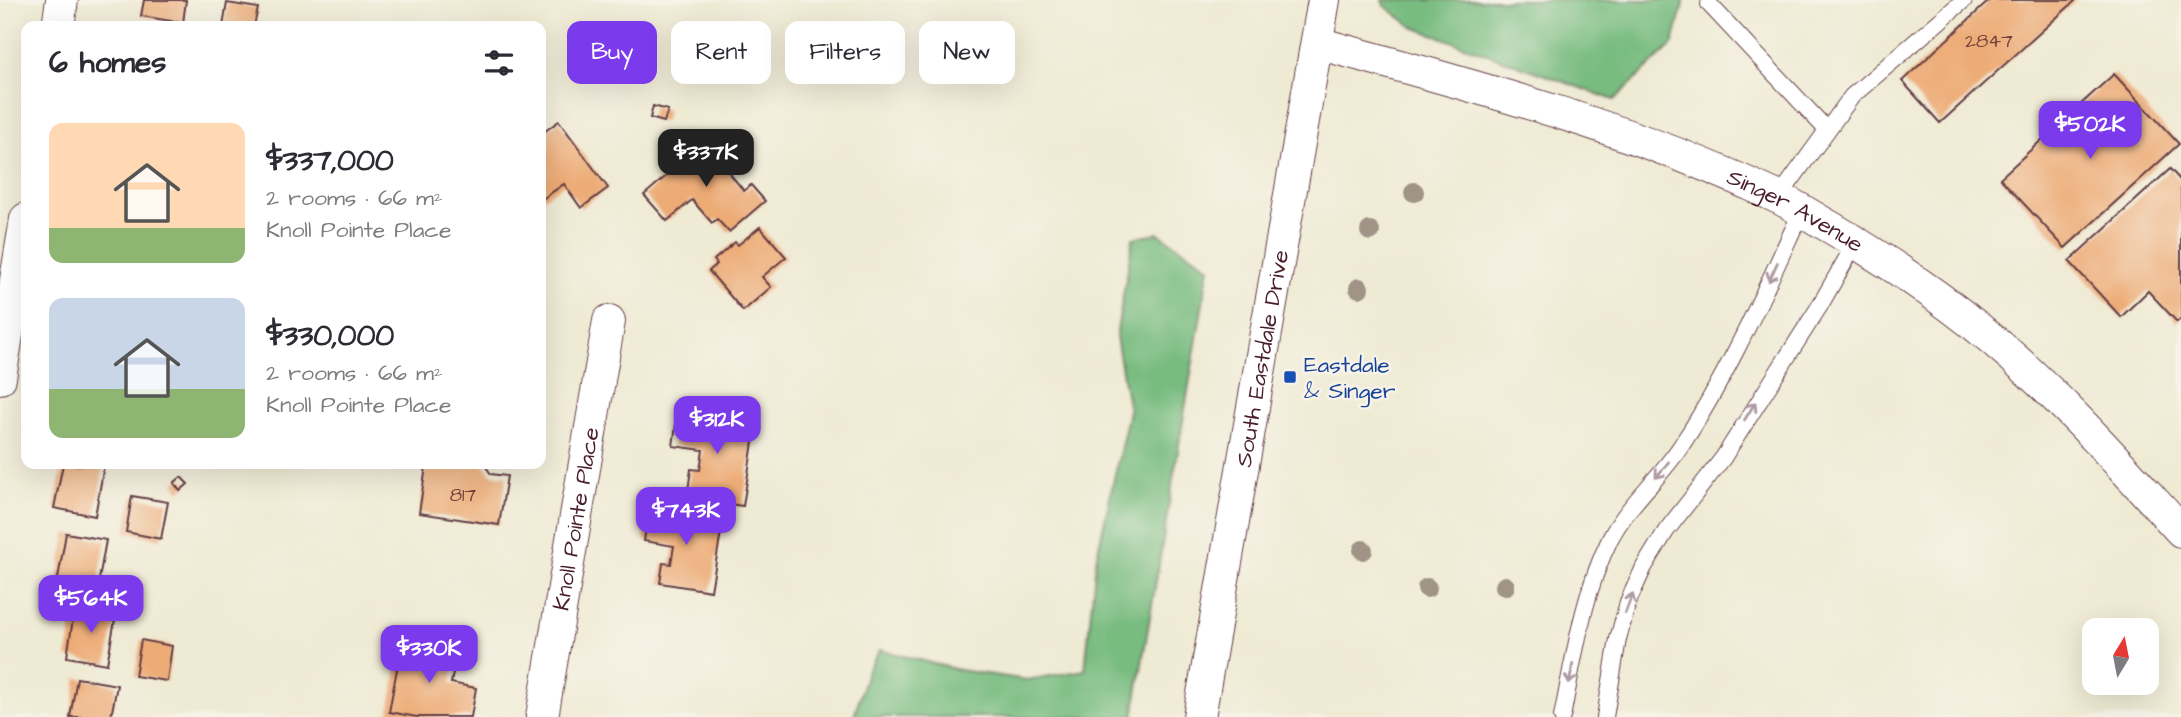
<!DOCTYPE html>
<meta charset="utf-8">
<style>
:root{--surface:#fff;--page:#f2f2f3;--text:#2b2b33;--muted:#7c7c81;--accent:#7c3aed}
body{margin:0;font-family:"Architects Daughter",sans-serif;background:var(--page);color:var(--text);height:100vh;display:flex;flex-direction:column;font-size:26px;white-space:nowrap}
*{box-sizing:border-box;margin:0}
p{font-size:23px;color:var(--muted)}
.icon{flex:none;width:38px;height:38px;fill:none;stroke:currentColor;stroke-width:2;stroke-linecap:round;stroke-linejoin:round}
.map{position:relative;flex:1;overflow:hidden}
.details{position:absolute;left:21px;top:21px;width:525px;height:448px;display:flex;flex-direction:column;background:var(--surface);border-radius:14px;box-shadow:0 7px 28px #0002}
.details>*{flex:none}
.guide{position:absolute;left:567px;top:21px;width:665px;height:63px;display:flex;gap:14px}
.needle{width:46px;rotate:10deg}
.tools{position:absolute;left:2082px;top:618px;display:grid;gap:14px}
.tools a{display:grid;place-items:center;width:77px;height:77px;border-radius:14px;background:var(--surface);box-shadow:0 7px 28px #0002;font-size:35px}
.price{position:absolute;translate:-50% -60px;padding:0 16px;border-radius:14px;background:var(--accent);color:#fff;font-size:23px;line-height:46px;filter:drop-shadow(0 2px 4px #0008)}
.price::after{content:'';position:absolute;left:50%;top:42px;width:21px;height:16px;margin-left:-10px;background:inherit;clip-path:polygon(0 0,100% 0,50% 100%)}
.price.on{background:#222;color:#fff}
ul{padding:0;list-style:none}
li{display:flex;align-items:center;gap:21px;height:175px;padding:0 28px}
li span{display:grid;place-items:center;flex:none;width:196px;height:140px;border-radius:14px;color:#555}
li>.icon{margin-inline-start:auto}
span .icon{width:84px;height:84px;fill:#fffc;stroke-width:1}
li b{font-size:30px}
h2{display:flex;justify-content:space-between;align-items:center;height:84px;padding:0 28px;font-size:30px}
.tag{padding:0 24px;border-radius:14px;background:var(--surface);box-shadow:0 7px 28px #0002;font-size:24px;line-height:63px}
.tag.on{background:var(--accent);color:#fff}
.map>svg:first-child{display:block}
</style>
<div class="map">
<svg width="2181" height="717" viewBox="0 0 2181 717">
<rect width="100%" height="100%" fill="#f7f3e8"/>
<filter id="ink" filterUnits="userSpaceOnUse"><feTurbulence type="fractalNoise" baseFrequency=".0143" numOctaves="2"/><feDisplacementMap in="SourceGraphic" scale="14" xChannelSelector="R" yChannelSelector="G"/><feConvolveMatrix kernelMatrix="1 2 1 2 8 2 1 2 1" color-interpolation-filters="sRGB"/></filter>
<filter id="wash" filterUnits="userSpaceOnUse"><feTurbulence type="fractalNoise" baseFrequency=".00686" numOctaves="4" result="noise"/><feDisplacementMap in="SourceGraphic" scale="28" xChannelSelector="R" yChannelSelector="G"/><feGaussianBlur stdDeviation="1.57" result="paint"/><feColorMatrix in="noise" values="0 0 0 0 0 0 0 0 0 0 0 0 0 0 0 0 0 1.4 0 .05"/><feComposite in="paint" operator="in"/></filter>
<g filter="url(#wash)">
<rect width="100%" height="100%" fill="#efead3"/>
<path fill="#78bc80" stroke="#616e56" stroke-width="2" d="M1383,0H1684L1673,44L1614,100L1413,27L1385,6Z
M1158,233L1209,267L1133,717H854L867,671L880,650L959,670L1027,680L1085,670L1096,560L1129,411L1116,337L1133,238Z"/>
<g id="blocks">
<path fill="#edab76" d="M144,0H186L183,23L141,16Z
M1990,0H2076L1940,123L1902,81Z
M227,3L258,8L254,26H223Z
M2114,74L2179,144L2065,248L2000,178Z
M653,106L668,110L664,122L650,118Z
M559,121L608,188L581,208L564,184L541,200V134Z
M711,138L737,168L730,174L744,191L751,185L765,201L729,232L717,219L712,223L692,200L667,221L644,195Z
M2170,169L2181,181V318L2177,322L2148,291L2121,317L2069,261Z
M760,227L786,257L762,277L771,287L743,311L709,271L717,264L714,260L735,242L738,245Z
M678,410L756,423L743,506L687,498L691,469L700,470L703,450L673,446Z
M63,464L104,466L95,516L54,508Z
M434,464H484L491,474L507,476L499,525L419,513L426,467L432,468Z
M181,477L188,484L180,491L174,483Z
M132,496L168,502L161,539L126,532Z
M649,508L723,520L711,591L660,583L663,563L671,564L674,546L644,541Z
M66,533L106,540L97,591L57,584Z
M75,606L116,614L107,664L67,657Z
M141,640L172,646L167,681L135,676Z
M402,642L448,651L447,658L456,659L451,683L476,688L471,717H417L389,712Z
M77,678L117,685L111,717H70Z"/>
</g>
</g>
<g filter="url(#ink)">
<use href="#blocks" fill-opacity="0" stroke="#633d44" stroke-width="2"/>
<g fill="none" stroke-linecap="round" stroke-linejoin="round">
<g stroke="#633d44" stroke-width="18">
<path id="service" d="M1709,4L1827,130
M1779,197L1852,96L1964,0
M1562,717C1574,657 1583,594 1610,539C1628,504 1660,478 1681,446C1730,372 1765,290 1802,210
M1605,717L1618,639L1628,602L1644,567L1666,531L1723,458L1819,307L1856,242"/>
</g>
<g stroke="#633d44" stroke-width="34">
<g id="minor">
<path d="M58,26L62,0"/>
<path id="s1" d="M1317,43C1471,85 1633,128 1777,197C1796,206 1814,218 1832,228C1894,265 1955,306 2008,353C2071,408 2125,470 2181,531"/>
<path d="M0,378L26,219"/>
<path id="s2" d="M542,717L609,321"/>
<path id="s3" d="M1199,717L1324,0"/>
</g>
</g>
<use href="#service" stroke="#fff" stroke-width="16"/>
<use href="#minor" stroke="#fff" stroke-width="32"/>
</g>
<g fill="#9f9485">
<circle cx="1414" cy="192" r="10"/>
<circle cx="1370" cy="231" r="10"/>
<circle cx="1359" cy="288" r="10"/>
<circle cx="1363" cy="550" r="10"/>
<circle cx="1505" cy="586" r="10"/>
<circle cx="1427" cy="588" r="10"/>
</g>
<defs><path id="oneway-shaft" d="M-6 0H5M1.5-3L5.5 0L1.5 3" fill="none" stroke-width="1.6" stroke-linecap="round" stroke-linejoin="round" transform="scale(1.75)"/></defs>
<g stroke="#ae9aa0">
<use href="#oneway-shaft" transform="translate(1773 272) rotate(115)"/>
<use href="#oneway-shaft" transform="translate(1750 411) rotate(-58)"/>
<use href="#oneway-shaft" transform="translate(1662 470) rotate(129)"/>
<use href="#oneway-shaft" transform="translate(1629 603) rotate(-70)"/>
<use href="#oneway-shaft" transform="translate(1571 674) rotate(101)"/>
</g>
</g>
<rect fill="#1a4fb4" stroke="#f7f3e8" stroke-width="2.5" x="1283" y="370" width="14" height="14" rx="3.5"/>
<g text-anchor="middle" stroke-width="5" stroke-linejoin="round" paint-order="stroke">
<g font-size="19" fill="#73423e">
<text x="1989" y="47">2847</text>
<text x="463" y="501">817</text>
</g>
<g font-size="23" fill="#4a1f2b" stroke="#f7f3e8">
<text dy="8" stroke="none"><textPath href="#s1" startOffset="508">Singer Avenue</textPath></text>
<text dy="8" stroke="none"><textPath href="#s3" startOffset="364">South Eastdale Drive</textPath></text>
<text dy="8" stroke="none"><textPath href="#s2" startOffset="201">Knoll Pointe Place</textPath></text>
</g>
<g font-size="23" fill="#164399" stroke="#f7f3e8" text-anchor="start">
<text x="1304" y="372">Eastdale<tspan x="1304" dy="26">&amp; Singer</tspan></text>
</g>
</g>
</svg>
<div class="tools">
<a><svg class="needle" viewBox="-14 -14 28 28"><path d="M0-13l5 13h-10z" fill="#e53935"/><path d="M0 13l5-13h-10z" fill="#7c7c81"/></svg></a>
</div>
<b class="price" style="left:2090px;top:161px">$502K</b>
<b class="price on" style="left:706px;top:189px">$337K</b>
<b class="price" style="left:717px;top:456px">$312K</b>
<b class="price" style="left:686px;top:547px">$743K</b>
<b class="price" style="left:91px;top:635px">$564K</b>
<b class="price" style="left:429px;top:685px">$330K</b>
<div class="guide">
<a class="tag on">Buy</a>
<a class="tag">Rent</a>
<a class="tag">Filters</a>
<a class="tag">New</a>
</div>
<section class="details">
<h2>6 homes<svg class="icon" aria-label="filters" viewBox="0 0 24 24"><path d="M4 7h16M4 17h16"/><circle cx="9" cy="7" r="2"/><circle cx="15" cy="17" r="2"/></svg></h2>
<ul>
<li><span style="background:linear-gradient(#ffd9b3 75%,#8fb573 0)"><svg class="icon" aria-label="home" viewBox="0 0 24 24"><path d="M3 11l9-7 9 7M6 9v11h12V9"/></svg></span><div><b>$337,000</b><p>2 rooms · 66 m²</p><p>Knoll Pointe Place</p></div></li>
<li><span style="background:linear-gradient(#c9d6e8 65%,#8fb573 0)"><svg class="icon" aria-label="home" viewBox="0 0 24 24"><path d="M3 11l9-7 9 7M6 9v11h12V9"/></svg></span><div><b>$330,000</b><p>2 rooms · 66 m²</p><p>Knoll Pointe Place</p></div></li>
</ul>
</section>
</div>
